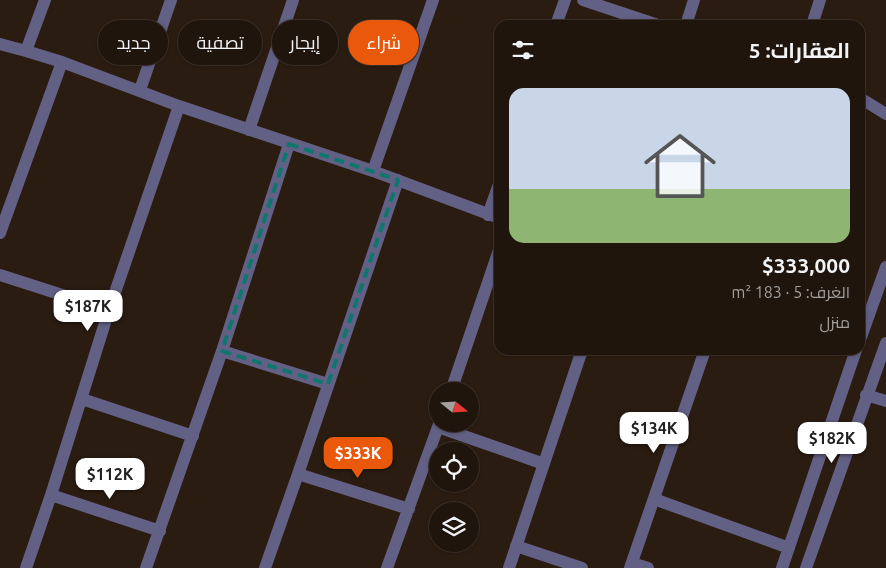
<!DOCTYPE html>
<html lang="ar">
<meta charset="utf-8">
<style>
:root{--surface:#20150d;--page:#2d221b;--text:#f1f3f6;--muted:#a29f9d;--line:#3d342e;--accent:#ea580c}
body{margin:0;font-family:Ubuntu,Cairo,sans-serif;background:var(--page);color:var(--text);direction:rtl;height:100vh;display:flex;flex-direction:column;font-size:19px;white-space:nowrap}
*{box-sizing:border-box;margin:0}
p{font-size:16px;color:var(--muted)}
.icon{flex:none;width:28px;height:28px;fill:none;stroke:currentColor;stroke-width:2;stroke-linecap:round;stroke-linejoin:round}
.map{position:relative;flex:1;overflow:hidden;direction:ltr}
.panel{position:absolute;left:494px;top:20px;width:371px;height:335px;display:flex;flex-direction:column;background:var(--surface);border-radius:15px;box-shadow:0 1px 4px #0004,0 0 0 1px var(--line);direction:rtl}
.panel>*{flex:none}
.guide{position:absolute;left:15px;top:20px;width:404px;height:45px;direction:rtl;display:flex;gap:10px}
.needle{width:32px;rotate:108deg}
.tools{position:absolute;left:429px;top:382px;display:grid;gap:10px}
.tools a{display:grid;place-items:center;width:50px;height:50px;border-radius:50%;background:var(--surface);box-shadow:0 1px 4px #0004,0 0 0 1px var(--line);font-size:25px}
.price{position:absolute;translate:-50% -42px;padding:0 11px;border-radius:10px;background:#fff;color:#222;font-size:16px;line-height:32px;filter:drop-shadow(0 1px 2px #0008)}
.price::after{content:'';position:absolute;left:50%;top:30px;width:15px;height:11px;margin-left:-8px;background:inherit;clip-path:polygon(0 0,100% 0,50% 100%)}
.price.selected{background:var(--accent);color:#fff}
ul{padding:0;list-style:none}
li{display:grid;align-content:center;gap:10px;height:265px;padding:0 15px}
li span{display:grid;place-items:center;height:155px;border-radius:15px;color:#555}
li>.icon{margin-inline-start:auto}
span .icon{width:90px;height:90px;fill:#fffc;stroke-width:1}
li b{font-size:21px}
h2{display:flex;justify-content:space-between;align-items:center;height:60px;padding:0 15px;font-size:21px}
.pill{padding:0 18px;border-radius:22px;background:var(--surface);box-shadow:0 1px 4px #0004,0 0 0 1px var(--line);font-size:18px;line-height:45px}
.pill.selected{background:var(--accent);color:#fff}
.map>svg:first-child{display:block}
</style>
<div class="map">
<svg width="886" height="568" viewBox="0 0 886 568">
<rect width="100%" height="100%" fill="#2b1c11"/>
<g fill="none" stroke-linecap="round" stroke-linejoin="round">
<path stroke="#626084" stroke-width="12" d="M583,0L658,25
M556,25L565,0
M686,25L694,0
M812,25L820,0
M0,44L26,51L62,62L179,106L373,171L499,218
M26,51L45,0
M140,90L171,0
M860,98L886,114
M249,130L293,0
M373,171L433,0
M488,215L499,184
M0,233L62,62
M0,275L109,310
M860,340L886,267
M222,351L328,384
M451,391L499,250
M866,395L886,401
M82,399L193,436
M438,427L544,464
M298,474L409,509
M51,495L160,531
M654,499L789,548
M516,546L582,568
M632,563L648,568
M26,568L51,495L109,310L179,106
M146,568L222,351L289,144
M265,568L298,474L398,180
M387,568L439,424
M509,568L582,350
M630,568L705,350
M782,568L856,350
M806,568L886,343"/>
</g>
<path fill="none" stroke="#0f766e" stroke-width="4" stroke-dasharray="10 6" stroke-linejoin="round" d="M289,144L398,180L328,384L222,351Z"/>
</svg>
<div class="tools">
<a><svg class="needle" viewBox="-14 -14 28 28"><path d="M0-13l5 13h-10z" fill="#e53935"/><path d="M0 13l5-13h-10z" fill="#a29f9d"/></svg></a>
<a><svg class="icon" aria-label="locate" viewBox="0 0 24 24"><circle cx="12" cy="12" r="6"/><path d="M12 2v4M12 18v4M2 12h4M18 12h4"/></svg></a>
<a><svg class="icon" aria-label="layers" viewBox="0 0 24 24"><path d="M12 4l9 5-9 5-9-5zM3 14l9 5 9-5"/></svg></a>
</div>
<b class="price" style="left:88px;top:332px">$187K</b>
<b class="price" style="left:654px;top:454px">$134K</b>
<b class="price" style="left:832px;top:464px">$182K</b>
<b class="price selected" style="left:358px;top:479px">$333K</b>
<b class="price" style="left:110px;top:500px">$112K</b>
<div class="guide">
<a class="pill selected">شراء</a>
<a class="pill">إيجار</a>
<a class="pill">تصفية</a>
<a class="pill">جديد</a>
</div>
<section class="panel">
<h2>العقارات: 5<svg class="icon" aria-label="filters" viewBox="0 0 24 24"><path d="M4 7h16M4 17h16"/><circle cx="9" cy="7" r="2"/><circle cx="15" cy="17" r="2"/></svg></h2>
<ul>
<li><span style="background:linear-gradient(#c9d6e8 65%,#8fb573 0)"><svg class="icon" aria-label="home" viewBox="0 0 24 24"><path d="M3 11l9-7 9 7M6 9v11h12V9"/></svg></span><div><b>$333,000</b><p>الغرف: 5 · 183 m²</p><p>منزل</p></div></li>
</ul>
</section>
</div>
